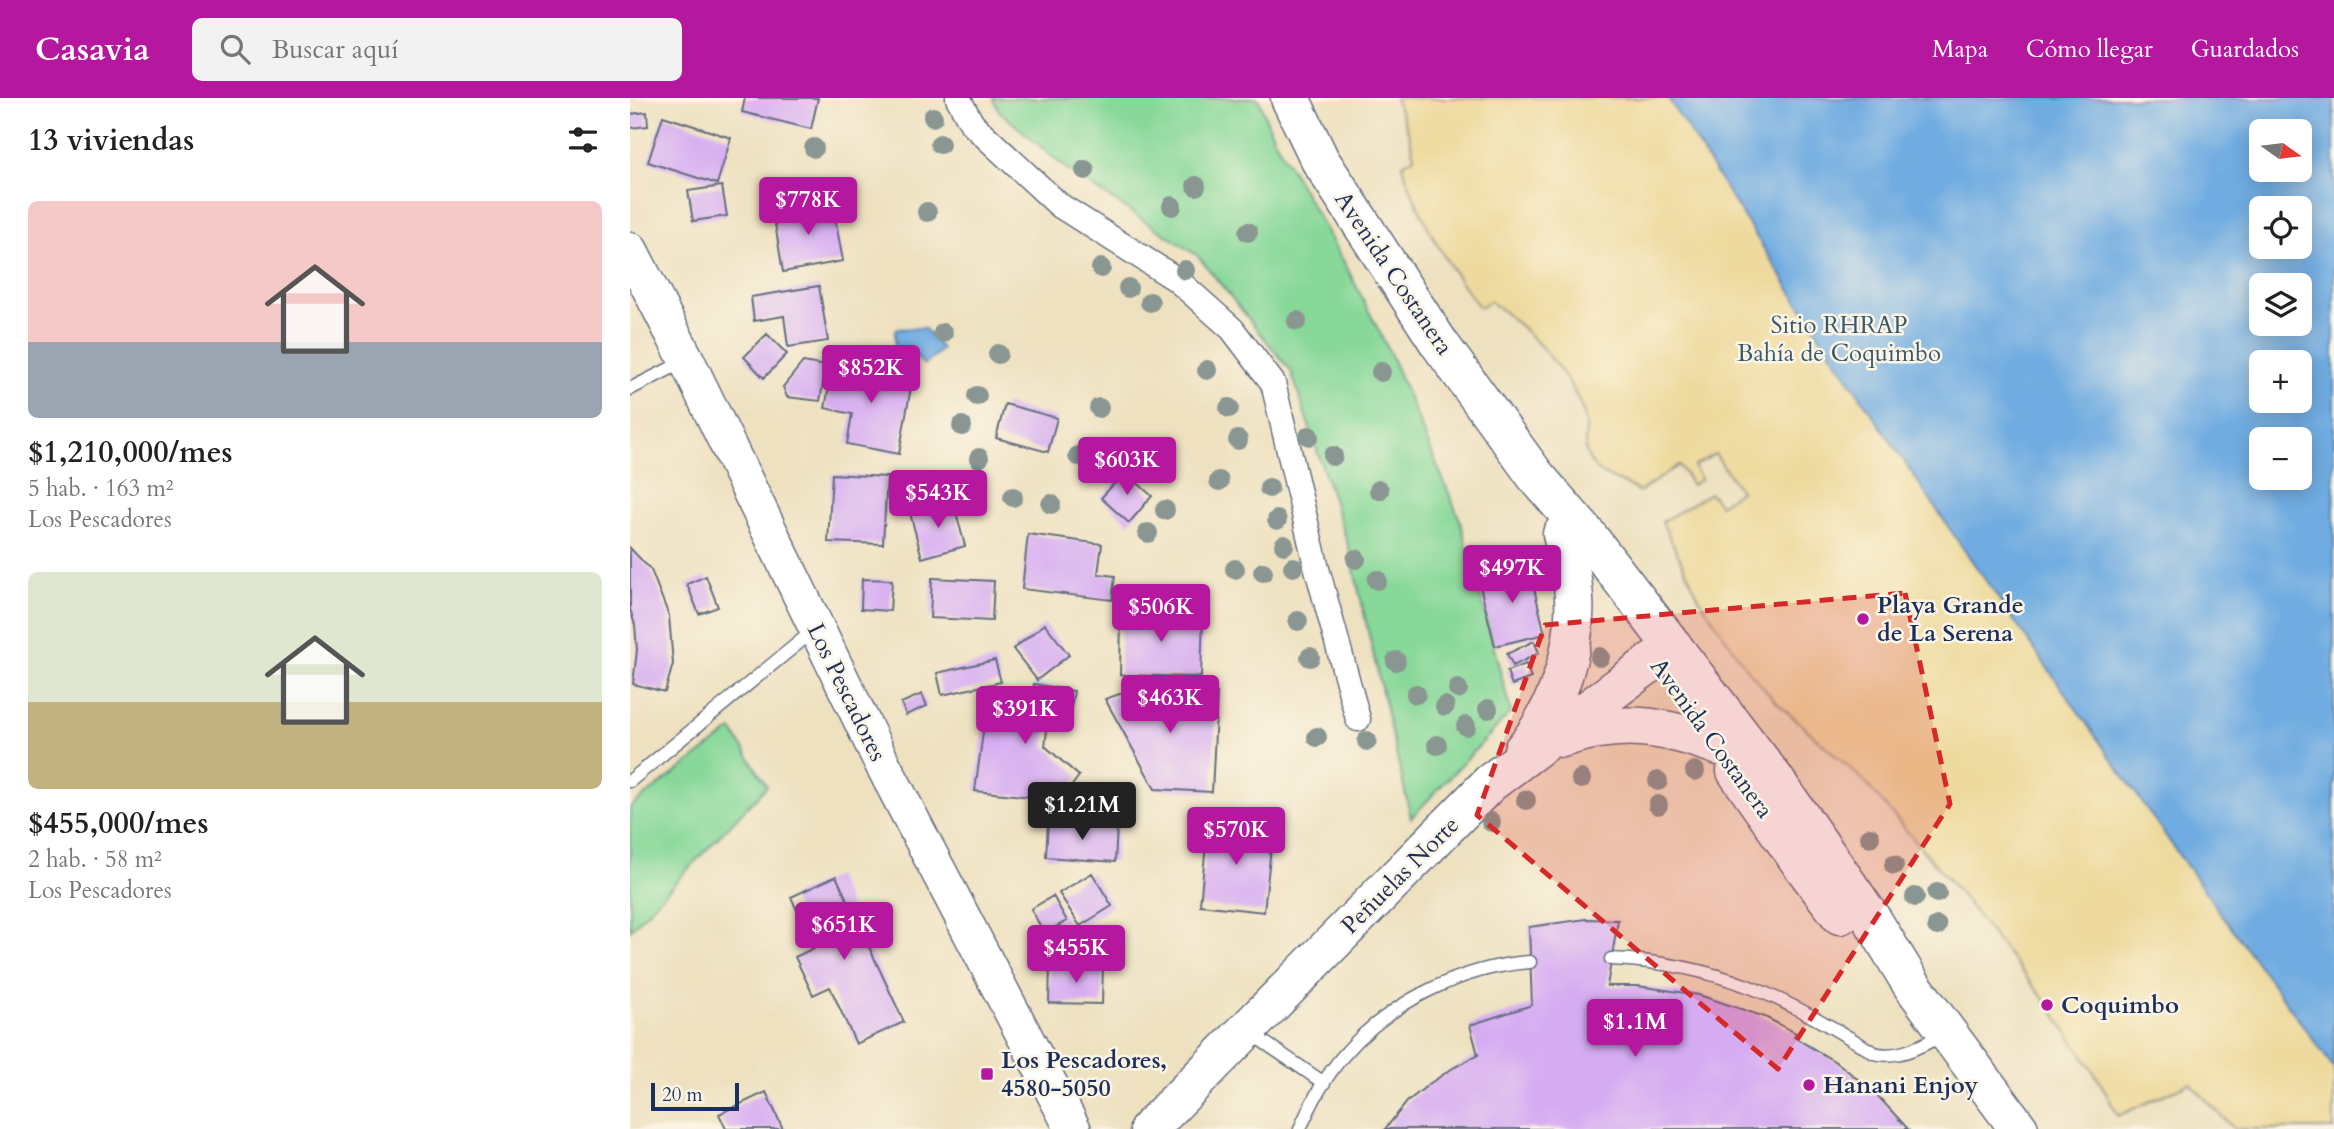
<!DOCTYPE html>
<html lang="es">
<meta charset="utf-8">
<style>
:root{--surface:#fff;--page:#f2f2f2;--text:#222;--muted:#767676;--accent:#b5179e}
body{margin:0;font-family:Cardo,serif;background:var(--page);color:var(--text);height:100vh;display:flex;flex-direction:column;font-size:26px;white-space:nowrap}
*{box-sizing:border-box;margin:0}
p{font-size:23px;color:var(--muted)}
.icon{flex:none;width:38px;height:38px;fill:none;stroke:currentColor;stroke-width:2;stroke-linecap:round;stroke-linejoin:round}
.map{position:relative;flex:1;overflow:hidden}
.details{display:flex;flex-direction:column;background:var(--surface);width:630px}
.details>*{flex:none}
.needle{width:46px;rotate:104deg}
.controls{position:absolute;left:1619px;top:21px;display:grid;gap:14px}
.controls a{display:grid;place-items:center;width:63px;height:63px;border-radius:10px;background:var(--surface);box-shadow:0 4px 18px #0003;font-size:35px}
.scale{position:absolute;left:21px;bottom:18px;width:88px;box-sizing:border-box;padding-left:7px;border:4px solid #1b2f5e;border-top:0;font-size:19px;line-height:24px;white-space:nowrap;color:#1b2f5e;-webkit-text-stroke:5px #fcf5e5;paint-order:stroke}
.price{position:absolute;translate:-50% -60px;padding:0 16px;border-radius:7px;background:var(--accent);color:#fff;font-size:23px;line-height:46px;filter:drop-shadow(0 2px 4px #0008)}
.price::after{content:'';position:absolute;left:50%;top:42px;width:21px;height:16px;margin-left:-10px;background:inherit;clip-path:polygon(0 0,100% 0,50% 100%)}
.price.current{background:#222;color:#fff}
ul{padding:0;list-style:none}
li{display:grid;align-content:center;gap:14px;height:371px;padding:0 28px}
li span{display:grid;place-items:center;height:217px;border-radius:10px;color:#555}
li>.icon{margin-inline-start:auto}
span .icon{width:126px;height:126px;fill:#fffc;stroke-width:1}
li b{font-size:30px}
h2{display:flex;justify-content:space-between;align-items:center;height:84px;padding:0 28px;font-size:30px}
header{display:flex;align-items:center;gap:42px;box-sizing:border-box;height:98px;padding:0 35px;background:var(--accent);color:#fff}
header strong{font-size:33px}
nav{display:flex;gap:38px;margin-inline-start:auto;font-size:24px}
.search{width:490px;height:63px;background:var(--page);display:flex;align-items:center;gap:18px;box-sizing:border-box;padding:0 24px;border-radius:10px;color:var(--muted);font-size:26px}
main{display:flex;flex:1;min-height:0}
.map>svg:first-child{display:block}
</style>
<header>
<strong>Casavia</strong>
<div class="search"><svg class="icon" aria-label="search" viewBox="0 0 24 24"><circle cx="10" cy="10" r="6"/><path d="M15 15l6 6"/></svg>Buscar aquí</div>
<nav><a>Mapa</a><a>Cómo llegar</a><a>Guardados</a></nav>
</header>
<main>
<section class="details">
<h2>13 viviendas<svg class="icon" aria-label="filters" viewBox="0 0 24 24"><path d="M4 7h16M4 17h16"/><circle cx="9" cy="7" r="2"/><circle cx="15" cy="17" r="2"/></svg></h2>
<ul>
<li><span style="background:linear-gradient(#f6c9c9 65%,#9aa5b1 0)"><svg class="icon" aria-label="home" viewBox="0 0 24 24"><path d="M3 11l9-7 9 7M6 9v11h12V9"/></svg></span><div><b>$1,210,000/mes</b><p>5 hab. · 163 m²</p><p>Los Pescadores</p></div></li>
<li><span style="background:linear-gradient(#dfe7d0 60%,#c2b280 0)"><svg class="icon" aria-label="home" viewBox="0 0 24 24"><path d="M3 11l9-7 9 7M6 9v11h12V9"/></svg></span><div><b>$455,000/mes</b><p>2 hab. · 58 m²</p><p>Los Pescadores</p></div></li>
</ul>
</section>
<div class="map">
<svg width="1704" height="1031" viewBox="0 0 1704 1031">
<rect width="100%" height="100%" fill="#fcf5e5"/>
<filter id="ink" filterUnits="userSpaceOnUse"><feTurbulence type="fractalNoise" baseFrequency=".0143" numOctaves="2"/><feDisplacementMap in="SourceGraphic" scale="14" xChannelSelector="R" yChannelSelector="G"/><feConvolveMatrix kernelMatrix="1 2 1 2 8 2 1 2 1" color-interpolation-filters="sRGB"/></filter>
<filter id="wash" filterUnits="userSpaceOnUse"><feTurbulence type="fractalNoise" baseFrequency=".00686" numOctaves="4" result="noise"/><feDisplacementMap in="SourceGraphic" scale="28" xChannelSelector="R" yChannelSelector="G"/><feGaussianBlur stdDeviation="1.57" result="paint"/><feColorMatrix in="noise" values="0 0 0 0 0 0 0 0 0 0 0 0 0 0 0 0 0 1.4 0 .05"/><feComposite in="paint" operator="in"/></filter>
<g filter="url(#wash)">
<rect width="100%" height="100%" fill="#eee1c0"/>
<path fill="#87d899" stroke="#51847c" stroke-width="2" d="M363,0H628L644,41L716,168L760,255L830,422L881,614L781,720L719,450L661,273L568,158L439,73L369,13Z
M102,632L137,688L0,832V709Z"/>
<path fill="#eeda9e" stroke="#84847e" stroke-width="2" d="M765,0H1038L1191,240L1328,443L1581,802L1704,970V1031H1604L1560,985L1488,1018L1469,982L1421,910L1327,792L1234,683L1144,602L1116,570L1071,504L1032,424L1080,395L1090,407L1110,393L1085,356L1064,368L1071,381L1062,387L1049,367L1009,394C995,382 975,382 963,367C948,347 960,339 955,320C942,274 897,231 860,203L850,210C815,166 790,120 772,67L784,59L779,36Z"/>
<path fill="#6face1" stroke="#456ea0" stroke-width="2" fill-rule="evenodd" d="M1038,0H1704V970L1581,802L1328,443L1191,240ZM1631,33H1670V72H1631ZM1631,110H1670V149H1631ZM1670,187V226H1631V187ZM1631,264H1670V303H1631ZM1631,341H1670V380H1631Z
M294,230L312,251L294,267L284,256L265,251V231Z"/>
<g id="blocks">
<path fill="#d5abf2" d="M115,0H188L181,31L112,14Z
M17,14L18,28L0,30V16Z
M33,18L101,40L87,86L18,64Z
M92,88L97,118L63,123L58,93Z
M202,104L213,163L153,174L143,114Z
M189,188L198,243L158,249L154,218L124,223L121,199Z
M137,236L157,256L134,280L114,259Z
M204,263L283,278L269,356L217,346L222,316L195,310Z
M173,264L196,268L190,303L157,299L153,289Z
M375,306L427,320L418,354L366,340Z
M495,374L522,398L499,425L471,400Z
M202,376L257,379L253,446L198,444Z
M323,403L335,448L292,460L280,415Z
M398,436L472,446L468,476L485,478L482,502L392,491Z
M0,450L21,472L39,518L43,566L35,594L3,586L7,552L5,527L0,511Z
M897,461L915,536L865,548L849,484L873,478L871,468Z
M76,478L88,509L69,516L57,486Z
M302,480L364,483L362,523L300,520Z
M232,481L262,482L260,513L231,511Z
M491,514L573,515L571,579L490,577Z
M415,526L439,557L407,582L383,551Z
M904,543L909,555L883,568L877,556Z
M365,562L371,584L312,597L307,575Z
M896,566L901,580L882,587L877,573Z
M404,586L444,593L438,627L418,625L415,648L449,678L431,702L345,693L358,598L401,604Z
M504,591L587,595L582,694L525,691L475,601Z
M292,596L297,608L276,617L271,605Z
M418,724L487,728L485,764L416,759Z
M578,725L643,731L634,814L570,807Z
M462,775L482,808L450,828L429,795Z
M206,778L274,924L226,946L200,889L183,897L165,859L184,850L161,799Z
M423,798L437,823L414,835L401,811Z
M956,821L988,822L977,888H1008L1069,897L1135,919L1166,935L1164,939L1209,966L1246,996L1278,1031H755L777,1004L799,986L823,970L848,957L840,927L902,907L899,829Z
M446,840L481,844L478,867L443,863Z
M420,868L473,869L472,906L419,905Z
M136,994L153,1031H96L89,1016Z"/>
</g>
</g>
<g filter="url(#ink)">
<use href="#blocks" fill-opacity="0" stroke="#656d80" stroke-width="2"/>
<g fill="none" stroke-linecap="round" stroke-linejoin="round">
<g stroke="#656d80" stroke-width="15">
<path id="lane" d="M0,291L53,264
M0,683L183,533
M981,861C1087,865 1157,900 1244,955C1269,962 1292,947 1314,936
M619,934L694,985
M670,1031C681,1005 695,979 713,958C758,905 831,869 900,864"/>
</g>
<g stroke="#656d80" stroke-width="27">
<path id="street" d="M328,0L342,26L429,107L546,181L602,231L643,285L686,467L728,621"/>
</g>
<g stroke="#656d80" stroke-width="38">
<path id="secondary" d="M0,152L57,263L251,663L443,1031"/>
</g>
<g stroke="#656d80" stroke-width="41">
<path id="primary" d="M660,0L690,62L809,245L905,377L958,438L1143,679L1243,823L1282,887L1389,1031
M932,640C990,621 1033,627 1089,648
M893,652C928,612 950,542 943,489C941,471 936,454 932,436
M1106,673L1172,767L1210,817
M519,1031L860,685L1043,548"/>
</g>
<use href="#lane" stroke="#fff" stroke-width="12"/>
<use href="#street" stroke="#fff" stroke-width="24"/>
<use href="#secondary" stroke="#fff" stroke-width="35"/>
<use href="#primary" stroke="#fff" stroke-width="38"/>
</g>
<g fill="#899692">
<circle cx="303" cy="19" r="10"/>
<circle cx="310" cy="46" r="10"/>
<circle cx="184" cy="50" r="10"/>
<circle cx="455" cy="72" r="10"/>
<circle cx="566" cy="88" r="10"/>
<circle cx="542" cy="108" r="10"/>
<circle cx="297" cy="114" r="10"/>
<circle cx="618" cy="134" r="10"/>
<circle cx="471" cy="170" r="10"/>
<circle cx="555" cy="172" r="10"/>
<circle cx="498" cy="190" r="10"/>
<circle cx="520" cy="204" r="10"/>
<circle cx="667" cy="223" r="10"/>
<circle cx="313" cy="235" r="10"/>
<circle cx="368" cy="256" r="10"/>
<circle cx="577" cy="272" r="10"/>
<circle cx="751" cy="274" r="10"/>
<circle cx="347" cy="298" r="10"/>
<circle cx="469" cy="310" r="10"/>
<circle cx="599" cy="310" r="10"/>
<circle cx="332" cy="328" r="10"/>
<circle cx="679" cy="338" r="10"/>
<circle cx="608" cy="342" r="10"/>
<circle cx="448" cy="358" r="10"/>
<circle cx="703" cy="358" r="10"/>
<circle cx="349" cy="360" r="10"/>
<circle cx="589" cy="383" r="10"/>
<circle cx="639" cy="390" r="10"/>
<circle cx="749" cy="392" r="10"/>
<circle cx="383" cy="399" r="10"/>
<circle cx="421" cy="406" r="10"/>
<circle cx="535" cy="412" r="10"/>
<circle cx="647" cy="422" r="10"/>
<circle cx="518" cy="435" r="10"/>
<circle cx="654" cy="447" r="10"/>
<circle cx="726" cy="461" r="10"/>
<circle cx="663" cy="469" r="10"/>
<circle cx="605" cy="471" r="10"/>
<circle cx="633" cy="474" r="10"/>
<circle cx="747" cy="482" r="10"/>
<circle cx="668" cy="523" r="10"/>
<circle cx="680" cy="559" r="10"/>
<circle cx="970" cy="559" r="10"/>
<circle cx="766" cy="563" r="10"/>
<circle cx="828" cy="591" r="10"/>
<circle cx="786" cy="596" r="10"/>
<circle cx="815" cy="608" r="10"/>
<circle cx="858" cy="611" r="10"/>
<circle cx="836" cy="628" r="10"/>
<circle cx="687" cy="639" r="10"/>
<circle cx="737" cy="643" r="10"/>
<circle cx="807" cy="647" r="10"/>
<circle cx="1065" cy="673" r="10"/>
<circle cx="951" cy="681" r="10"/>
<circle cx="1028" cy="683" r="10"/>
<circle cx="896" cy="702" r="10"/>
<circle cx="1028" cy="707" r="10"/>
<circle cx="861" cy="724" r="10"/>
<circle cx="1240" cy="739" r="10"/>
<circle cx="1264" cy="767" r="10"/>
<circle cx="1307" cy="795" r="10"/>
<circle cx="1285" cy="799" r="10"/>
<circle cx="1307" cy="828" r="10"/>
</g>
</g>
<path fill="#d62828" fill-opacity="0.2" stroke="#d62828" stroke-width="5" stroke-dasharray="14 9" stroke-linejoin="round" d="M1275,495L1320,706L1148,971L847,717L915,527Z"/>
<g fill="#b5179e" stroke="#fcf5e5" stroke-width="2.5">
<circle cx="1233" cy="521" r="7"/>
<circle cx="1417" cy="907" r="7"/>
<rect x="350" y="969" width="14" height="14" rx="3.5"/>
<circle cx="1179" cy="987" r="7"/>
</g>
<g text-anchor="middle" stroke-width="5" stroke-linejoin="round" paint-order="stroke">
<g font-size="24" fill="#1b2f5e" stroke="#fcf5e5">
<text transform="translate(764 175) rotate(56)" y="8">Avenida Costanera</text>
<text transform="translate(217 594) rotate(64)" y="8">Los Pescadores</text>
<text transform="translate(1082 640) rotate(54)" y="8">Avenida Costanera</text>
<text transform="translate(770 777) rotate(-45)" y="8">Peñuelas Norte</text>
</g>
<g font-size="24" fill="#36596d" stroke="#fcf5e5">
<text x="1209" y="235">Sitio RHRAP<tspan x="1209" dy="28">Bahía de Coquimbo</tspan></text>
</g>
<g font-size="24" font-weight="bold" fill="#1b2f5e" stroke="#fcf5e5" text-anchor="start">
<text x="1247" y="515">Playa Grande<tspan x="1247" dy="28">de La Serena</tspan></text>
<text x="1431" y="915">Coquimbo</text>
<text x="371" y="970">Los Pescadores,<tspan x="371" dy="28">4580-5050</tspan></text>
<text x="1193" y="995">Hanani Enjoy</text>
</g>
</g>
</svg>
<div class="controls">
<a><svg class="needle" viewBox="-14 -14 28 28"><path d="M0-13l5 13h-10z" fill="#e53935"/><path d="M0 13l5-13h-10z" fill="#767676"/></svg></a>
<a><svg class="icon" aria-label="locate" viewBox="0 0 24 24"><circle cx="12" cy="12" r="6"/><path d="M12 2v4M12 18v4M2 12h4M18 12h4"/></svg></a>
<a><svg class="icon" aria-label="layers" viewBox="0 0 24 24"><path d="M12 4l9 5-9 5-9-5zM3 14l9 5 9-5"/></svg></a>
<a>+</a>
<a>−</a>
</div>
<div class="scale">20 m</div>
<b class="price" style="left:178px;top:139px">$778K</b>
<b class="price" style="left:241px;top:307px">$852K</b>
<b class="price" style="left:497px;top:399px">$603K</b>
<b class="price" style="left:308px;top:432px">$543K</b>
<b class="price" style="left:882px;top:507px">$497K</b>
<b class="price" style="left:531px;top:546px">$506K</b>
<b class="price" style="left:540px;top:637px">$463K</b>
<b class="price" style="left:395px;top:648px">$391K</b>
<b class="price current" style="left:452px;top:744px">$1.21M</b>
<b class="price" style="left:606px;top:769px">$570K</b>
<b class="price" style="left:214px;top:864px">$651K</b>
<b class="price" style="left:446px;top:887px">$455K</b>
<b class="price" style="left:1005px;top:961px">$1.1M</b>
</div>
</main>
